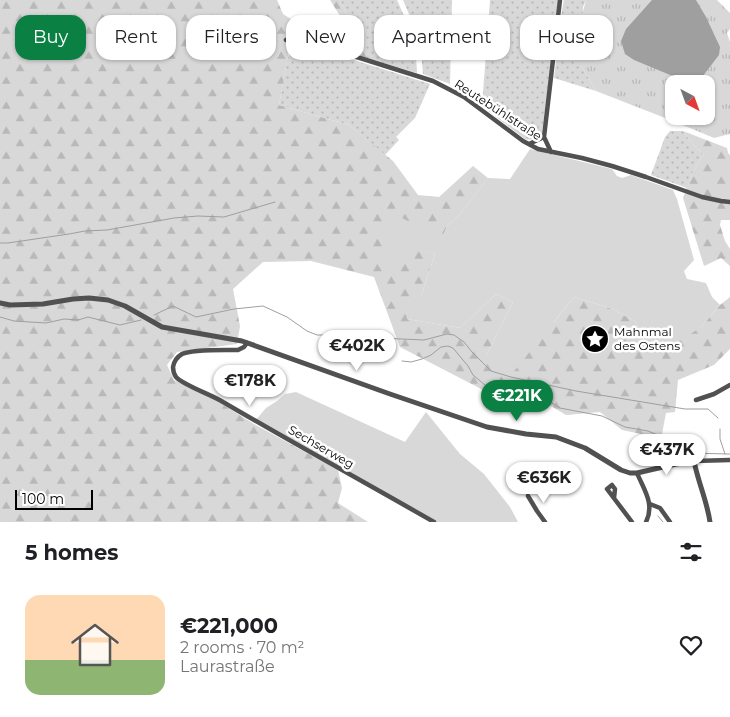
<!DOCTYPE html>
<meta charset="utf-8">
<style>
:root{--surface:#fff;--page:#f2f2f2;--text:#202124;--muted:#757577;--accent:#0b8043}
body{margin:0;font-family:Montserrat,sans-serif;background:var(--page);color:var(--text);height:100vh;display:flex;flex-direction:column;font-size:19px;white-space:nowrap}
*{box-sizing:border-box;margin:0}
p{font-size:16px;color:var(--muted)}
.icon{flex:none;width:28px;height:28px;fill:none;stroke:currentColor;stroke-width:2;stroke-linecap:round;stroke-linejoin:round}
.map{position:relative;height:522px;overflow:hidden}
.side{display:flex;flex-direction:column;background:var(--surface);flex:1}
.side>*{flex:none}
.guide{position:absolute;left:15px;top:15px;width:700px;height:45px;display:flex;gap:10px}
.needle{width:32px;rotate:139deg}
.fabs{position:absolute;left:665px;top:75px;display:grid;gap:10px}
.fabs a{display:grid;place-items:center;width:50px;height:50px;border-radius:10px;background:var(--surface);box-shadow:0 1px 4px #0004;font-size:25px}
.scale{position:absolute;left:15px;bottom:12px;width:78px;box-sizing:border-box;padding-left:5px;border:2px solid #000;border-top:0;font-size:14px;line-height:18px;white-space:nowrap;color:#000;-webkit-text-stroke:4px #fff;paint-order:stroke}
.price{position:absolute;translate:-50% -42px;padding:0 11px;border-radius:18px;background:#fff;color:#222;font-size:16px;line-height:32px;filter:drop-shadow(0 1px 2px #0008)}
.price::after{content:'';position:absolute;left:50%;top:30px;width:15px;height:11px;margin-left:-8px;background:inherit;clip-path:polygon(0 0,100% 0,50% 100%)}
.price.active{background:var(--accent);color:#fff}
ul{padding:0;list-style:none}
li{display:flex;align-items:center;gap:15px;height:125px;padding:0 25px}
li span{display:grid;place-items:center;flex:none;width:140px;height:100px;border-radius:15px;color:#555}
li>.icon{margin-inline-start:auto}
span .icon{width:60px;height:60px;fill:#fffc;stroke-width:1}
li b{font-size:21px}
h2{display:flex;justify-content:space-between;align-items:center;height:60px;padding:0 25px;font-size:21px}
.pill{padding:0 18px;border-radius:15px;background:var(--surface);box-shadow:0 1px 4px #0004;font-size:18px;line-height:45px}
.pill.active{background:var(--accent);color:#fff}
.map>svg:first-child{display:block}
</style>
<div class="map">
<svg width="730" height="522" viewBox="0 0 730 522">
<defs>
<pattern id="grass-dots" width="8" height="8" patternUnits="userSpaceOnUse" patternTransform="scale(1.25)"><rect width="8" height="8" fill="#d8d8d8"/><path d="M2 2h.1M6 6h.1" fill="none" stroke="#b8b8b8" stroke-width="1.8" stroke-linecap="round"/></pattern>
<pattern id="forest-firs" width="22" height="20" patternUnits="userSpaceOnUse" patternTransform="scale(1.25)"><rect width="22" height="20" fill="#d8d8d8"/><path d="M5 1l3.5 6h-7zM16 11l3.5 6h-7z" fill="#b8b8b8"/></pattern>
<pattern id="park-tufts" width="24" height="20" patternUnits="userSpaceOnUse" patternTransform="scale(1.25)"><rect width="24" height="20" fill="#d8d8d8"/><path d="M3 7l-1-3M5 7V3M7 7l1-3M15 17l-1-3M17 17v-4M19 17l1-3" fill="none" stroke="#b8b8b8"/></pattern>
</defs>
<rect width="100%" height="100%" fill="#fff"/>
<path fill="url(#grass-dots)" d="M340,0H397L415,41L417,73L367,58Z
M403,0H452L450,84L423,74L420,40Z
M490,0H559L542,133C537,138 532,141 525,139L482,106Z
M564,0H586L583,7L581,65L596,91L554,78L562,10Z
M294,41L430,84L415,118L396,137L399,140L385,155L349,125L279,105L287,60Z
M670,131H683L695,147L704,154L693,172L687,188L651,175L665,137Z"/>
<path fill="url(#forest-firs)" d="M0,0H277L283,14L302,26L299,33L292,34L279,105L349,125L393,161L418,195L439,197L473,166L488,178L460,214L447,226L442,239L396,216L409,247L435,254L421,296L407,319L460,328L496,294L513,302L486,356L554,322L574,297L610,308L635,321L647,346L701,327L720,305L730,297V349L714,365L678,380L675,412L666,413L662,434L646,435L622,430L600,412L566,415L551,406L489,393L400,347L374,277L311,261L263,262L233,289L240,326L237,344L177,352L167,365L174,380L212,398L254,424L338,470L342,488L338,503L368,522H0Z
M330,0H340L367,58L315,41L317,36L338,40L347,27Z
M683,131L727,148L728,153L730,155V220H721L720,225L725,241L730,249V266L721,258L704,266L683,198L693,172L704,154L695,147Z"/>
<path fill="url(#park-tufts)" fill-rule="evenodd" d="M586,0H717L730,13V29L727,33L730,42V134L714,138L673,121L596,91L581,65L576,38ZM674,84H706V116H674Z"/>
<path fill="#d8d8d8" d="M530,149L612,169L617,176L622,178L631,175L673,190L677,199L694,260L684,271L687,279L706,283L712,297L720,305L701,327L671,347L647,346L635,321L610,308L574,297L511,375L496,369L486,356L513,302L496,294L460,328L407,319L406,303L421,296L435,254L409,248L396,274L378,266L387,230L396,215L442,238L447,226L460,214L488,178L510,179Z
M296,392L405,442L426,412L460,454L484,474L510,507L518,522H434L255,421L266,408L277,401L285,394Z"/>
<path fill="#9f9f9f" d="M652,0H696L706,17L720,47L719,55L699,81L693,82L675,77L634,60L625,54L621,41L626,29Z"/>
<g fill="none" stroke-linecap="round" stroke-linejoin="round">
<path stroke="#9f9f9f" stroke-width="1" d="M0,243H8L69,234L85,231L107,230L174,218L198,216L224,217L275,202
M154,315L173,306L196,317L234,309L263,306L287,317L307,331L317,335H328L345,333L360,334L379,338L424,340L447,334L454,335L464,342L472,352L491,371L511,377L576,391L685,409H708L718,418
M0,317L14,321L46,323L64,319L78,320L88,317L120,325L141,320
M402,361L411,362L422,359L431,355L441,347L448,346L453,348L468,366L473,375L491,390L505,392L531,394L547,400L560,408L602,416L625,427L648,431L667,439L680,451L687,453L730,454
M720,429V439L725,454
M658,516L663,522"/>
<path stroke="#515151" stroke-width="4.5" d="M286,40L293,36L306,40L325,47L433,81L464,97L523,141L538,149L582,158L612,166L646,177L702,197L721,201L730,202
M529,144L544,137
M551,152L544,137L560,0
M247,343L244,347L238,350C225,350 192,349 182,354C177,357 174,361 173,367C173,371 174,374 176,377C183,385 212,395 223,402C293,443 364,482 434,522
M696,400L714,394L730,385
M694,461L730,460
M637,473C644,490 655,504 646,522
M528,496L537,511L545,522
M614,498L615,489L612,485L607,489L632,522
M650,504L660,508L670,522"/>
<path stroke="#515151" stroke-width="5" d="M0,303L10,305L43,304L73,299L89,298L108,300L125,306L162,327L242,341L390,394L487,427L526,434L556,437L585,448L621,470L630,473H637L676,464L694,461C698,482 707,501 710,522"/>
</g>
<defs>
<g id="sight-disc" transform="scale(1.4375)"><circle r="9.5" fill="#000" stroke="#fff"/><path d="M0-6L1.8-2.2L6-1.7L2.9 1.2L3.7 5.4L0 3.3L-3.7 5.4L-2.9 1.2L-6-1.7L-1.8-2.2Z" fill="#fff"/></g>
</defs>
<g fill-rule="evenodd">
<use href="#sight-disc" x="595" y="339"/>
</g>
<g text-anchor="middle" stroke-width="5" stroke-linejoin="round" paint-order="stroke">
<g font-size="12" fill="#000" stroke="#fff">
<text transform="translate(498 110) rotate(33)" y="4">Reutebühlstraße</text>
<text transform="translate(321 447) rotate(30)" y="4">Sechserweg</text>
</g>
<g font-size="12" fill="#000" stroke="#fff" text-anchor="start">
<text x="614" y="336">Mahnmal<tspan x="614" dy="14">des Ostens</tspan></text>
</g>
</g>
</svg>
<div class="fabs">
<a><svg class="needle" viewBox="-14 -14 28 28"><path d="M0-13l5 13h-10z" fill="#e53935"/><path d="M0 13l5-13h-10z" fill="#757577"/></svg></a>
</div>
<div class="scale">100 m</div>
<b class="price" style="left:357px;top:372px">€402K</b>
<b class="price" style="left:250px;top:407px">€178K</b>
<b class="price active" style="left:517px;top:422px">€221K</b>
<b class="price" style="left:667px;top:476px">€437K</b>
<b class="price" style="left:544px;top:504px">€636K</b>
<div class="guide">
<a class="pill active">Buy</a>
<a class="pill">Rent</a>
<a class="pill">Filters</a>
<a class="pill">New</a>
<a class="pill">Apartment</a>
<a class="pill">House</a>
</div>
</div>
<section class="side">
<h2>5 homes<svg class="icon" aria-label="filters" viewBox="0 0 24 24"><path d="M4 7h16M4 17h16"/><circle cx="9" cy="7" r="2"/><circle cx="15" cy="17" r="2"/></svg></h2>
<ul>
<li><span style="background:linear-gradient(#ffd9b3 65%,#8fb573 0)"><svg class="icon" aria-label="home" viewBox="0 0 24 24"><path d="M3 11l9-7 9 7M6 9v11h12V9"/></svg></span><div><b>€221,000</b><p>2 rooms · 70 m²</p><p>Laurastraße</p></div><svg class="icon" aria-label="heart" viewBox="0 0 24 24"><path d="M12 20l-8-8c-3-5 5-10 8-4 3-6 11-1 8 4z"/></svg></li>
</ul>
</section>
